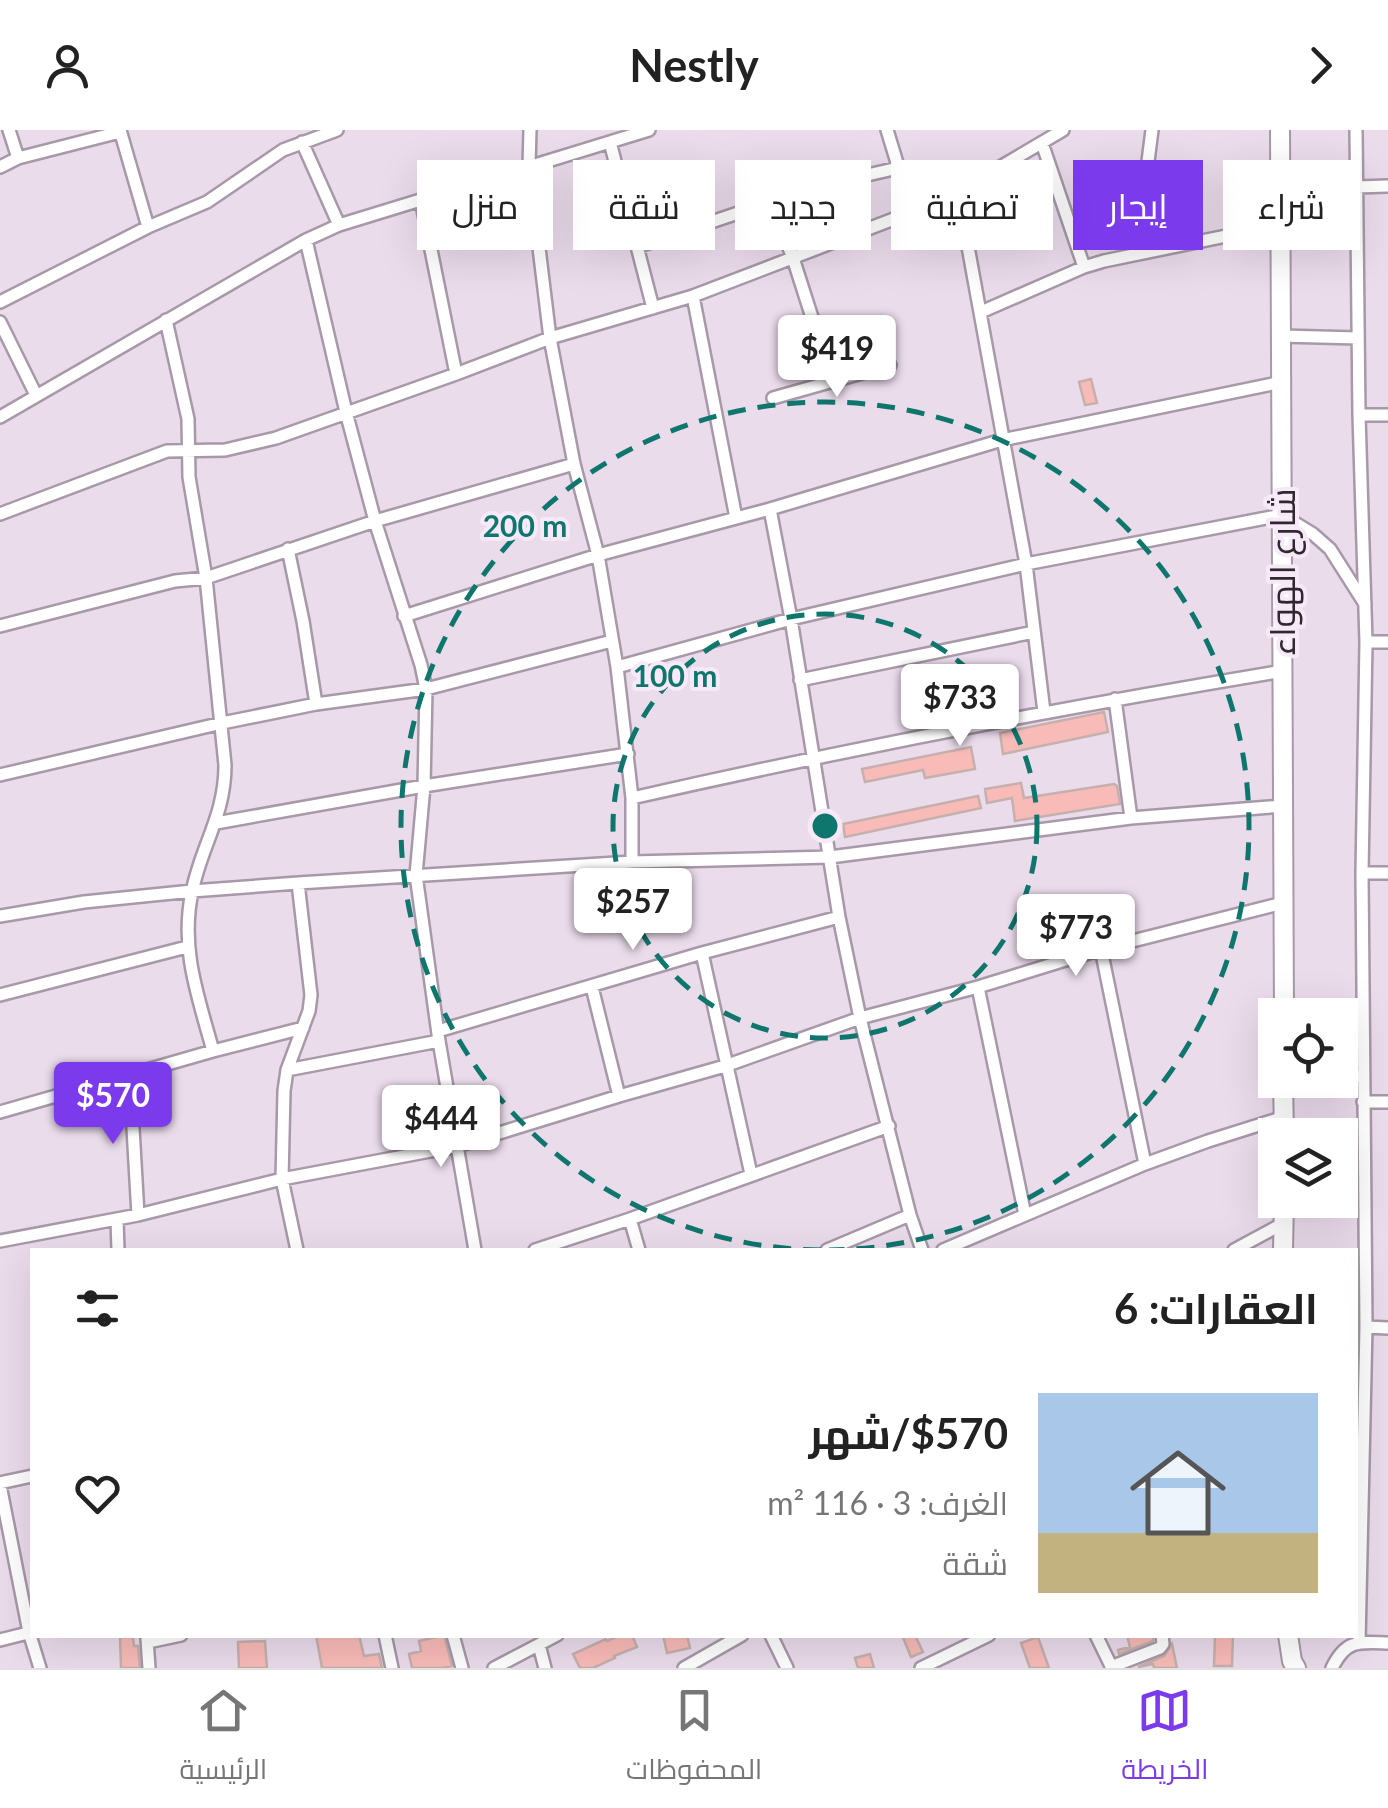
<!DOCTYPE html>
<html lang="ar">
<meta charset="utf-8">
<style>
:root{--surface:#fff;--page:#f6f6f6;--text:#222;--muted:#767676;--line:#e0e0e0;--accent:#7c3aed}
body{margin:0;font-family:Lato,Cairo,sans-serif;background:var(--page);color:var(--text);direction:rtl;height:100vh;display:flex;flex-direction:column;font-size:38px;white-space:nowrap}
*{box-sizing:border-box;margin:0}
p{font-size:32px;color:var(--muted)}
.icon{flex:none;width:55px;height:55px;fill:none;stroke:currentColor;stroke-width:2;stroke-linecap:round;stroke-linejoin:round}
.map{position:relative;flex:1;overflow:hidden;direction:ltr}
.side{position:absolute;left:30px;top:1118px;width:1328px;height:390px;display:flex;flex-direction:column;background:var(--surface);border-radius:0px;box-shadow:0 10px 40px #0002;direction:rtl}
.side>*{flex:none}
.top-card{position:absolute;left:30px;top:30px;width:1330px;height:90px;direction:rtl;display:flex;gap:20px}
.tools{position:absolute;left:1258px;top:868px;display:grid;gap:20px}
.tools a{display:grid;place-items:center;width:100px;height:100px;border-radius:0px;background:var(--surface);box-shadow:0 10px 40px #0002;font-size:50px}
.price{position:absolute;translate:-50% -85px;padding:0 22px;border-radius:10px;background:#fff;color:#222;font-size:32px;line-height:65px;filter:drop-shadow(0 2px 5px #0008)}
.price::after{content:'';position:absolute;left:50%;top:60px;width:30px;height:22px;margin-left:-15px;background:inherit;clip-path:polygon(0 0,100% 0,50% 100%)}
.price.selected{background:var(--accent);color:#fff}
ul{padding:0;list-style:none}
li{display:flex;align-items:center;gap:30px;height:250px;padding:0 40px}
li+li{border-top:2px solid var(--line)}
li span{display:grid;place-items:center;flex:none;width:280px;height:200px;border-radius:0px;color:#555}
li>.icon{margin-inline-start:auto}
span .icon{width:120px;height:120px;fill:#fffc;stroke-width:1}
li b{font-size:42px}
h2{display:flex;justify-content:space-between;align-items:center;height:120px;padding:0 40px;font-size:42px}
.pill{padding:0 35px;border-radius:0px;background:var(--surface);box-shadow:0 10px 40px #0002;font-size:35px;line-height:90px}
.pill.selected{background:var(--accent);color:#fff}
header{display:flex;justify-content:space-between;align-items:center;height:130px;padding:0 40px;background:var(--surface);font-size:45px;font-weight:700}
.tabs{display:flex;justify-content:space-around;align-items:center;height:140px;border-top:2px solid var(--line);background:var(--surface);font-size:28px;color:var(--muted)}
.tabs a{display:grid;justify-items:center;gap:5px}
.tabs .selected{color:var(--accent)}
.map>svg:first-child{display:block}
</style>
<header><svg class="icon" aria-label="forward" viewBox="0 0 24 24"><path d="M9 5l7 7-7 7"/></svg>Nestly<svg class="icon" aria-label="person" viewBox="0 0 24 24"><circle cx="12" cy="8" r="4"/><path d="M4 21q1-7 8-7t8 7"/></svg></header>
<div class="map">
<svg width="1388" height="1538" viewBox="0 0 1388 1538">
<rect width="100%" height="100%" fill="#ebdcec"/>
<path fill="#f9bbb8" stroke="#c6b0ae" stroke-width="2.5" d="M1091,249L1097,273L1085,275L1079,252Z
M1104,582L1108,602L1003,624L1000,603Z
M971,617L975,639L925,648L923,640L865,652L862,639Z
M1021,653L1024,668L1114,654L1117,656L1120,674L1015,691L1012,668L987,673L985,659Z
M978,666L981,678L845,707L843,694Z
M316,1505H359L364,1526L379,1524L382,1538H322Z
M444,1505L452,1536L442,1538H412L409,1524L421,1521L419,1511Z
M620,1505H632L637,1517L614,1526L615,1528L593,1538H580L573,1524L606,1509L607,1511Z
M663,1505H687L690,1518L667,1523Z
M902,1505H915L923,1522L911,1527Z
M1127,1505H1153V1511L1119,1524L1118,1520L1130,1517Z
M1215,1505H1233L1232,1536H1214Z
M120,1507H133L134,1516H138L140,1538H121Z
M1038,1507L1049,1538H1030L1021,1513Z
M265,1511L267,1538H239L238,1512Z
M1172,1514L1177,1538H1154L1153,1534L1138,1537L1164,1526Z
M870,1524L874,1538H858L855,1528Z"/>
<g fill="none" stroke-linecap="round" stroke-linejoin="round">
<g stroke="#a799a8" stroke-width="16">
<path id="street" d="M120,0L148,97
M530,0L529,36L550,208L574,334L598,425L617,537L632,668V732
M887,0L912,82
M1356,0L1359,285L1366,512L1362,743L1366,1197L1359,1512
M302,12L339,95
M610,12L653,178
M1042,13L1084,137
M18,28L120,2
M0,37L18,28L9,0
M1356,57L1388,56
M958,62L1026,434L1044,582
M421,70L456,244
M771,73L793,128L832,250
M306,110L346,282L375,391L421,535L426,559L424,656L416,745L439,911L475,1120
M637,117L815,57L898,38
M1151,120L1145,55L1152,0
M693,166L736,388
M0,172L148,97L207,72L283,20L337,0
M981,182L1084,137L1104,131L1280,95
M166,190L188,289L189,347L206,448L225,635C225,686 201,716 192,762C180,819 198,866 213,921
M0,192L36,265
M1281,206L1358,208
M773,268L890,235
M1359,285H1388
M0,287L306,110L339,95L649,0
M770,379L791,489L839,787L860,888L910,1085L922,1120
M0,384L167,321L225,320L276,308L456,244L550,208L693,166L912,82L958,62L1063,0
M288,419L303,491L316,574
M404,486L598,425L770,379L1002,310L1282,252
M0,496L175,451L206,448L375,391L574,334
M1366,512H1388
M617,537L791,489L1026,434L1282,385L1313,404L1330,419L1365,474
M800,550L1034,502
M1115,569L1131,688
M0,645L222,593L316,574L426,559L612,511
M632,668C848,619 1065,577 1283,541
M216,693L424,656L628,624
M1362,743H1388
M0,786L84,772L192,761L298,753L632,732L830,727L1131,688L1283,676
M1101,819L1145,1034
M702,823L751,1044
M592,857L619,966
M978,857L1025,1085
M0,865L187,817
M438,901L702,823L839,787
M287,940L439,911
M1340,945L1363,947
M130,946L138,1085
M1363,972H1388
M0,982L213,921L303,898
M117,1089L118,1120
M630,1089L639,1120
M0,1111L138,1085L282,1049L457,1016L619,966L725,936L860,888L978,857L1101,819L1283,773
M297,1120L282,1049L284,961L287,940L309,881L311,865L298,753
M535,1120L630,1089L889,996
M827,1120L910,1085
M943,1120L1145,1034L1208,1011L1284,987
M1234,1120L1284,1093
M1366,1197L1388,1198
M0,1353L32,1346
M0,1355L29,1502L40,1538
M385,1505L392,1538
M453,1505L462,1538
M771,1505L787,1538
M1096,1505L1112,1538
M147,1509L149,1538
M0,1510L32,1502
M148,1512L181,1505
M539,1515L545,1538
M1111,1537L1160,1518L1163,1514L1162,1505
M494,1538L557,1505
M684,1538L742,1505
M921,1538L989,1505
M1332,1538C1346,1509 1359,1512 1388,1513"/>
</g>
<g stroke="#a799a8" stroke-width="22">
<path id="secondary" d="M1280,0L1284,885
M1283,950L1284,1005
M1283,1120L1284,1070
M1288,1505L1292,1531L1296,1538"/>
</g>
<use href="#street" stroke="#fff" stroke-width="11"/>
<use href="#secondary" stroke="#fff" stroke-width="18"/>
</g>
<g fill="none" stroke="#0f766e" stroke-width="5" stroke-dasharray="18 12">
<circle cx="825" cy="696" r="212"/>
<path d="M821 1120A424 424 0 1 1 829 1120"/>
</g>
<g text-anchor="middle" stroke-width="8" stroke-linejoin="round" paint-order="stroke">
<g font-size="35" fill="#2e292f" stroke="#f8e9f9">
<text transform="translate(1283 442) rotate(-90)" y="12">شارع الهواء</text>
</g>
</g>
<circle cx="825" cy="696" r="15" fill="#0f766e" stroke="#f8e9f9" stroke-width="5"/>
<g font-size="30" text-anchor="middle" font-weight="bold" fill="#0f766e" stroke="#f8e9f9" stroke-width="8" stroke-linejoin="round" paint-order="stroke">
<text x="525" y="407">200 m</text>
<text x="675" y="557">100 m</text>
</g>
</svg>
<div class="tools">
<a><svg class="icon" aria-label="locate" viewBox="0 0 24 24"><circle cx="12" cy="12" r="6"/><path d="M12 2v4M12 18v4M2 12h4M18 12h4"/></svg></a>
<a><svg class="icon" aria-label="layers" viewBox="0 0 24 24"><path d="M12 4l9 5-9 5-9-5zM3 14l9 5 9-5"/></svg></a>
</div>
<b class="price" style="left:837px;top:270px">$419</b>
<b class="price" style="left:960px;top:619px">$733</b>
<b class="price" style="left:633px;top:823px">$257</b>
<b class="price" style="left:1076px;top:849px">$773</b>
<b class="price selected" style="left:113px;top:1017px">$570</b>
<b class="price" style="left:441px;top:1040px">$444</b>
<div class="top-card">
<a class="pill">شراء</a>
<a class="pill selected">إيجار</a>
<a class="pill">تصفية</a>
<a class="pill">جديد</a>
<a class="pill">شقة</a>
<a class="pill">منزل</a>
</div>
<section class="side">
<h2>العقارات: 6<svg class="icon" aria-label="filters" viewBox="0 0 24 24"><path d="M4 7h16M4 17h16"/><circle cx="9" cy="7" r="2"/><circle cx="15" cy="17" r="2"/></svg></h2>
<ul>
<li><span style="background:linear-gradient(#a9c7e8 70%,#c2b280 0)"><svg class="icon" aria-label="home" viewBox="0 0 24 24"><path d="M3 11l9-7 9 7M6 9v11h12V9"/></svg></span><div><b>$570/شهر</b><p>الغرف: 3 · 116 m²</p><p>شقة</p></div><svg class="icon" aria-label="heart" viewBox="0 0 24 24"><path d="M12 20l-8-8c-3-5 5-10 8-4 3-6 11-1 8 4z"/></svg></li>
</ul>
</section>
</div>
<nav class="tabs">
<a class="selected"><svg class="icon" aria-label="map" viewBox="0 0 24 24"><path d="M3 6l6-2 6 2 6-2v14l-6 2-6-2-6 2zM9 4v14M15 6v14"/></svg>الخريطة</a>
<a><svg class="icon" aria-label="saved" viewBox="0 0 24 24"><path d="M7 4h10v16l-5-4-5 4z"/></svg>المحفوظات</a>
<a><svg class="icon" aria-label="home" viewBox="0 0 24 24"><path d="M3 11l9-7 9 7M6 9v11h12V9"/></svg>الرئيسية</a>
</nav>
